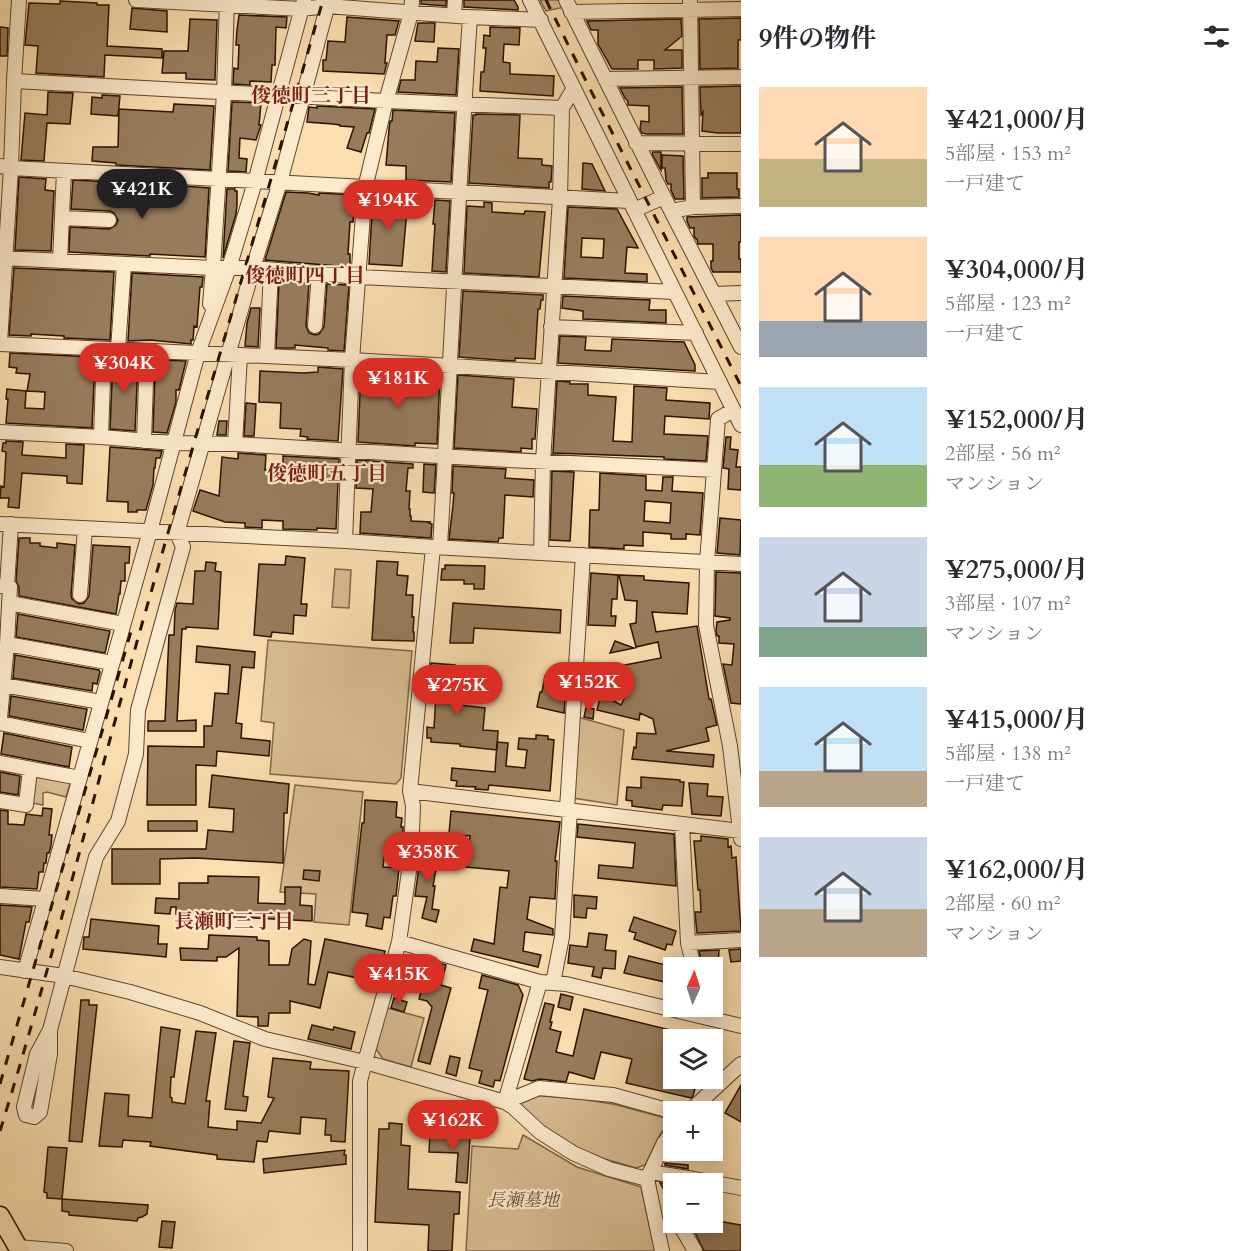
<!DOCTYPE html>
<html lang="ja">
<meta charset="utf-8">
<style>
:root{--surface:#fff;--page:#f2f2f3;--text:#2b2b33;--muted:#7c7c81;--accent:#d93025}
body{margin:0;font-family:Cardo,"Noto Serif JP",serif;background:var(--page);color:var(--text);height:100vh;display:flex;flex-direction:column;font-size:22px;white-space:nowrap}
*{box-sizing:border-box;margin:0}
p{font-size:20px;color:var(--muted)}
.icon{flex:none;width:33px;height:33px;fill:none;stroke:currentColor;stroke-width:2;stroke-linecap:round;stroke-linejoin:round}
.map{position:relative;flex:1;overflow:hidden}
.side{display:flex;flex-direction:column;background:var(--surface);width:510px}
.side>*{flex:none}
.needle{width:39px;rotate:3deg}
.tools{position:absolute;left:663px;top:957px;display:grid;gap:12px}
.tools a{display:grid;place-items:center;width:60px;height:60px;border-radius:0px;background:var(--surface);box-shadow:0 3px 15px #0003;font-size:30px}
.price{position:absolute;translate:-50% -51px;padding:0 14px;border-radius:21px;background:var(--accent);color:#fff;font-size:20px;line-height:39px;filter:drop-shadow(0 2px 3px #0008)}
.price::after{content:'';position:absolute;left:50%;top:36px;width:18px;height:14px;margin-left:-9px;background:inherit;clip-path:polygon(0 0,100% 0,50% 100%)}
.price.active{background:#222;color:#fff}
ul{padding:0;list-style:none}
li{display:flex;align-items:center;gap:18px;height:150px;padding:0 18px}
li span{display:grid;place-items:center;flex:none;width:168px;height:120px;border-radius:0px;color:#555}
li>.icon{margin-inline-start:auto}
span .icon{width:72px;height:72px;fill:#fffc;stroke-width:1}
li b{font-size:26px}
h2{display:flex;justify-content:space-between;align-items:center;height:72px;padding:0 18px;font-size:26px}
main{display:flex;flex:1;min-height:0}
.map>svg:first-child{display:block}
</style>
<main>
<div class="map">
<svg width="741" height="1251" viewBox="0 0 741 1251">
<rect width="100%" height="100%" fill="#fbdfb0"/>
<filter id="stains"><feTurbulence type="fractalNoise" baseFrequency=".00333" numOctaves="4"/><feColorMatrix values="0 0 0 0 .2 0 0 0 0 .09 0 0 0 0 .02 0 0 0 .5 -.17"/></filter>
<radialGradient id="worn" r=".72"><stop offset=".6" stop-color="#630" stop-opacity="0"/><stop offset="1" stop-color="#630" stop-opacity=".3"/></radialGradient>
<path fill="#d8bc92" stroke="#82664a" stroke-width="1.5" d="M540,0H561L565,7L546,11Z
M335,569L351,570L349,608L332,607Z
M268,640L412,651L401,778L396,784L270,774L274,723L261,721Z
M578,717L624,730L617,805L573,798Z
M36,776L71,780L66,797L47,792L43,793V805L32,803Z
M295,785L363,792L349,925L314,922L316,894L280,892Z
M387,1008L424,1018L411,1067L383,1059L376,1049Z
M529,1095L580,1099L613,1104L673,1120L661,1133L645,1165L636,1168L605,1159L581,1150L545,1129L517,1102Z
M523,1135L577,1167L641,1187L655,1251H466L472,1146L518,1149Z"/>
<path fill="#977c5c" stroke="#2b1101" stroke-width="1.5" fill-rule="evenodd" d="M421,0H446V6L421,4Z
M464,0H514L518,7V10L464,7Z
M60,1L97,3V5H109L107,46L162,49V58L105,55L104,77L36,73L38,46L25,45L29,3L60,4Z
M132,8L167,11V32L130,29Z
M239,15L287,17L286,28L276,27L275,65H272L271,82L250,81V85L233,84L234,68L238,69L239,45H236L237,30Z
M347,17L399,21L395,35H387L385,63H387L384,74L323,71V60H326L328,41L345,42Z
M741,18V40H738V68L700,69L699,19Z
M190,19L217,20L215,80L186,79V73H162L164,51H188Z
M681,19L682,36L665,50H682V68L654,69V60H638V69H612L598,44V30H591L587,21Z
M418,23H435L434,42L415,41Z
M0,27L8,28L7,56H0Z
M490,27L520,28L519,45L504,44L503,62L510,63V74L554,76L553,96L480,91L481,72H484L486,48H483L484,35L490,36Z
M438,48L459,49L456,95L398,92L401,80H415L416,61L437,62Z
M741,86V133H718L702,131L703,112L701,115L700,87Z
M682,87L683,134H647L642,133L640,129L641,121L649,122V106L628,105V101L625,98L620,88Z
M48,92L73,93L70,124L47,123L44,161L21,160L25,113L47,115Z
M102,95L120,96L118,116L91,114L92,97L102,98Z
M232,102L261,103L259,125H261L256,140L240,138L239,158L247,159L246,172L228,171Z
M174,104L214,106L210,170L116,165V163L92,161L93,147H118L119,109L173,112Z
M317,106L375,109L369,133H367L361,152L347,148L354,127L340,126V125L333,124L307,122L309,107L317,108Z
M393,110L455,113L451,182L406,180V166L386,165L389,129L390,121H392Z
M476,114L520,115L518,158L542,159V165L552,166L551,182H549V188L469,183L473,115H476Z
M653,152H661V170L652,154Z
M662,155L683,156L684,199H675L671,190V184H668L666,180L665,168H662Z
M583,163L592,164L605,191L582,189Z
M708,173H737V189H739V197L702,198V178H708Z
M19,177L46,179L45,190L54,191L51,251L15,250Z
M73,180L149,184L148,189L169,190V187L183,188V186L209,188L205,257L150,254V256L69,252L70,227L109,229L116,225L118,220L114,213L110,211L71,209Z
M227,189H235V191H237V205L236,214L223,258Z
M286,192L308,193L319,195V193L355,195L353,222H350L348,254H350V267L265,260Z
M373,196L408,198L402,266L369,264Z
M435,200L450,201L446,272L432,271L435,224H433Z
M484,202L492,203V212L524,214L525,211L545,212L539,277L464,273L467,206L484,207Z
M568,207L617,209L638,248L627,247L625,273L647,274V282L564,278ZM582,238L604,239L603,258L581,257Z
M741,215V242H739V259H741V272H713L711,268V261H713V244H698L697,239H696L694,236V228H690L687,221V217Z
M14,268L114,272L110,340L64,338V336L31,334V336L9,335Z
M132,273L203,277L202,287H200L197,327L194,326L193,340H191V344L150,340L128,341Z
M279,282L309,283L306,326L309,333L315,335L319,334L324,327L327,284L349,285L344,351L328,350V348L295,345V348H276Z
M463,291L543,295V300H541L540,309H538L535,359L515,358V361L459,357Z
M563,296L650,300L649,310H666V323L583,319V311L562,308Z
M251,308H260L258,347L245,346L247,323Z
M560,336L586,337L585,350L604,351H611L612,339L684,342L695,365V371L558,363Z
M10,353L95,357L92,428L6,423L8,399H6L7,389L26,391L25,408L44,409L45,392L27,391L30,374L16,373L17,368L9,367Z
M113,358L138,359L135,431L110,429Z
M161,360L186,361L179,390H176V402L167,433L153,432L155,374H160Z
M318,367L343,369L338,441L307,439L308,437L300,436L301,429L280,428L281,403L259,402L260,371L303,373L318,372Z
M361,370L393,371L400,379L419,380L420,373L440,374L437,444L415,443V446L358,442Z
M458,375L514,379L512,407L537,409L535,439H532V449L521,448V452L454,448Z
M557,381L570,382V384H588V395L616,397L613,441L632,442L634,386L667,388L666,400L710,403L709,419L665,416L664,434L708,436L706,461L664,459V457L553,453Z
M246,403L256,404L254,436H244Z
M219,421H227L226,435H217Z
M726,437H731L730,449L738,450L736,467H741V490L728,489L729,469L723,468Z
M6,441L23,442L22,455L66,458V444L84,445L82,484L67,483V476L22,473L19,508L8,507L9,498H0L1,486L4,487L5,470L6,452L2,451L3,443H6Z
M110,447L162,451L160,458H156L155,468H154L153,485L146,510H137V512H128V502L107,501Z
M238,453L266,455L265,470H283V456L339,459L336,529L317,528V530L283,529V521L262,520V528L245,527V523L225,522L193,511L200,490L219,496L222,457L238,459Z
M357,460L413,464V468H408L406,491H410L409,509H410V516H411V521L430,522L429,523L432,524L431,538L360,533L361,512H371L373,489L356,488Z
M424,464L436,465L434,493L423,492Z
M453,466L506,469L505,478L534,480L533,497L505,495L503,538H499L498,542L449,539L453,505L454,493H452Z
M552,471L574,472L570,541L550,540Z
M600,473L646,476V490L662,491L663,477H673L672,491L703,493L700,535L686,534V539H671V534L643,532V546L624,545V549L589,547L590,510H599ZM645,501L671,503L670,523L644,521Z
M720,518L741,520L740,555L717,553Z
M19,538H30V543H40V546L57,548V543L75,545L71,595L72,599L79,604L84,603L89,596L93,545L130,547L129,563H125V581H121L120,594H119L116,614L19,596V587L16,581Z
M286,556L305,558L301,604H307L306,616L294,615L293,634L272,632L271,637L254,635L259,564L285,565Z
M377,561L398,562L397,575L408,576L406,595H413L412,617H414L413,632H414V641L372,640Z
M206,562L216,563L215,571L221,572L218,629L186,627V629H182L177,721L196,720V731H148V721H165L169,635H174L175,610L177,603L193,604L195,571H205Z
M445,565L485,566L484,589H474V584H464V580H441L442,569H445Z
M716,572L741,573V704L731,703L723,664L732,665L734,644L719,643V636H717L716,631L717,622L730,620V618L715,616Z
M591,573L618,575L617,599H612L611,616H616L615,626L588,625Z
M619,575L644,576V580L689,583L687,614L652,612L656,632L697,626L709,699H711L717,725L706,728L709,741L666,751L714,755L713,767L632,759L634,747L636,748L637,733L656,734L653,719L640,713L639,720L597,710L601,694L621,705L630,687L626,685V683L603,675L605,669L661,658L658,642L636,647L630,624L636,623L637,601L625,600Z
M453,603L561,610L560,633L474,628L473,643H450Z
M18,614L110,631L105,653L16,637Z
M615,641L634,648L610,653Z
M197,646L255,652L254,668L242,667L236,723L242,724L241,738L270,741L269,756L217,751L216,766L196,765V805H147L148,746L204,747V726H212L215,693L228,694L230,665L196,662Z
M15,655L99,670L100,672L97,684L93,683L92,691L13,678Z
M431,663L455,665L452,704L485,708L483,730L498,731L497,750L460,746V744L431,742V738H427V727L434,728L437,676L430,675Z
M545,676L566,682L564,713L537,707L540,692H542Z
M11,696L87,709L83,730L9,716Z
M586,708L594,709L593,719L584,717Z
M4,733L72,747L69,767L1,754Z
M536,735L548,736V739L554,740L550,791L489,785L488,790L475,789L476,787L456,786L457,781L451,780L452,768L495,772L497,742L508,743L506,766L525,768L527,750L518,749L519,738L536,739Z
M0,772L20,776L18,795L0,792Z
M212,775L289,784L287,813H284L283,863L196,858L160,859V884H112V849H206L208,830L233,832L234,809L209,807Z
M641,777L680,780V782H684L682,806L663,805L662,810L632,806V801L626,800L627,787L641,788Z
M689,783L708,784L707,796L723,797L721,816L692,814Z
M365,800L397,802L396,817L402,818L401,827H403L402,852L385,850L383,867L399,868L396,896H393L390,918L384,917L382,929L366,926L368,914L352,912L362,823H364Z
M43,808L52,809L49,835H52L51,846L49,853H47L46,863H44L43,872H39L37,889L0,887V810L8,811V824L24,825L26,814L42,816Z
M451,811L560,822L555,861H557L555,899L530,897L527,919L553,929V935L525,932L523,951L541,955L538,967L471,951L474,939L494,944L500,887L507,888L509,871L466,867L470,836L449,834Z
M148,821H197V831H148Z
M578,824L674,834L676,886L598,878L599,865L633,868L635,843L577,837Z
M701,836L728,839V847L731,846L732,858L736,857L741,931L697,933L695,912H701L700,890H698L694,841H701Z
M423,850L439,852L433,886H435L432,909L439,910L436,922L422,918L427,897L415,896L419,867L421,868Z
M304,870L320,871L319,881L303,879Z
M208,876L259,877L258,903L285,904V887H301L300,905L312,906V921L176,914V907H171L170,914L155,913L156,898L179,899V883H208Z
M574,895L597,897L596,909L587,908L586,918L574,917Z
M0,905L32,907L29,922H26L19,959L0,955Z
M634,917L676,931L672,945L667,944L665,950L634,939L636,933L629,931Z
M91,919L159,926L158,944H167L166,957L83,949L84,937H89Z
M589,933L607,935L605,950L616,951L615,969L603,968L601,978L592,976L594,967L568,963L570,945L587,947Z
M209,935L257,937V940L269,941V965H289L292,949L304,939L311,941L308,984L315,985L325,939L385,951L378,982L328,972L320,1008L290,1001V1013H269L268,1026H258V1017L237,1016L239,948L226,957H217V961L181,960L180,948L208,949Z
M741,949V961L731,962L729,950Z
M719,950L718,968H703L699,951Z
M629,956L674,967V984L624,973Z
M432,961L446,965L441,985L451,988L430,1064L418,1061L432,1007L427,1001L419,999L429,963L431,964Z
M482,975L518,985L523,995L500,1081L495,1080L493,1087L479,1083L482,1071L469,1068L488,990L479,988Z
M561,994L573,997L570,1010L558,1007Z
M394,998L407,1002L404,1012L391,1008Z
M81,1000H89V1005H97L82,1142L69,1141Z
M545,1003L554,1005L550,1022H552L550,1029L561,1032L556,1052L573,1056L584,1009L695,1036V1040H674V1080L696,1085L693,1096L691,1098L626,1083L632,1059L601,1052L594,1079L569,1072L566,1082L540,1079L532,1081L524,1079Z
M312,1025L333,1030L334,1027L355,1032L351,1049L308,1039Z
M161,1027L180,1030L174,1077H171L170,1097L172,1098V1102L185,1104L196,1031L216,1033L206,1101H210L208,1127L237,1130V1121L261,1123L274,1098L268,1097L273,1058L311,1062L310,1069L349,1071L345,1142L331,1141V1135H325L326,1119L301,1117L300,1134L269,1131L267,1142L257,1141L254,1162L217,1159V1155L150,1146L151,1142L123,1140L122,1147L99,1146L105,1093L129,1095L128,1116L152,1118Z
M234,1041L250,1043L243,1096L248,1097L246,1111L225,1109Z
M450,1056L460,1058L456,1076L446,1073Z
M741,1085V1122L725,1113Z
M389,1123L402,1124L401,1145L410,1146L408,1189L460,1192L459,1214H454L452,1251H428L429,1225L375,1222L379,1129H389Z
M430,1133L454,1134V1137L470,1138L467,1183L456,1182L458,1153L429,1152Z
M48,1147L67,1148L62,1199L47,1198V1193L44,1192Z
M345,1150L344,1155H346V1164L264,1173L263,1159Z
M665,1163L688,1165V1169L665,1165Z
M660,1183L674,1185V1208Z
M62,1199L148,1205L147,1214L142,1217L138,1218L137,1221L69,1215V1212L62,1211Z
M712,1220L741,1225V1251H704L694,1230L695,1222H712Z
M162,1221L175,1222L172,1248L159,1247Z"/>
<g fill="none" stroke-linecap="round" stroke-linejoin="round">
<g stroke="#5f442d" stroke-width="16">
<path id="minor" d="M136,0L301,9L327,6L470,17L541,20
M304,0L255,182L229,268H253L359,277L675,292
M530,0L741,425
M566,0L664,197
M690,0L693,207
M571,12L741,9
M454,16L455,0
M605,79L741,77
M14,81L386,101L562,108
M636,143L741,144
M0,166L11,168L629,201
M634,210L664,197L741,347
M671,211L693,207L741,206
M62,218L109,220
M0,258L213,268L210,304
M60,261L64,171
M714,294L741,293
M315,326L319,273
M551,327L696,333
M0,343L11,168L14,81L19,0
M0,344L352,360L720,382
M104,349L101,437L174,443L235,444L490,459L714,470
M118,349L124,265
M267,356L271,270
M733,410L718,419L707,562L706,625L730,746L741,839
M0,432L101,437
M144,441L147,351
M235,444L240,355
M0,524L345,541L433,547L741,564
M345,541L352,360L365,188L386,101L411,13L412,0
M440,547C450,371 458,194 470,17
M541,553L543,462L560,198L562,108L574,88
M0,586L10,587L7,644L0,718
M7,586L11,524
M80,595L85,528
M9,603L123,624
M7,644L112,663
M3,685L101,702
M0,723L90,741
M0,763L80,778
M410,791L740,831
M0,801L26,805L30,769
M567,809L583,555
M682,824L688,943L694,968
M0,896L45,899
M399,942L540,982L566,984L741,1026
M688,943L741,940
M0,967L64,976L130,992L200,1013L265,1039L365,1062L505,1102L513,1107L540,1132L573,1153L609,1169L647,1179
M25,971L150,531L198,353L229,268H213L224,93L227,0
M553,983L562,937L570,809
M50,1030L37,1054L24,1107L26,1115L34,1117L40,1112L50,1054V1030L96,857L118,821L136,754L138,710L183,547L177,533L253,268L280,182L329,0
M505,1102L539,1088L613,1095L674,1112
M505,1102L540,982
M689,1112L741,1064
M650,1172L694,1179L741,1188
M677,1222L679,1223L695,1251
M17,1247L66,1251
M360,1251V1081L365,1062L399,942L411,857L413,806L410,791L433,547
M662,1251L647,1179L664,1143L674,1130"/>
</g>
<g stroke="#2b1101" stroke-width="21">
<path id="major" d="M0,1216L20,1251"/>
</g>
<use href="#minor" stroke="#fceacc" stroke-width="14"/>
<use href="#major" stroke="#fbdfb0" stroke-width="18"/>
<path stroke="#2b1101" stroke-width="3" stroke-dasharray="10 10" stroke-linecap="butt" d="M546,0L589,87L741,386
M0,1084L132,628
M0,1131C52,963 94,793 142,624C201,416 263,208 323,0"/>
</g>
<g text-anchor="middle" stroke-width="4.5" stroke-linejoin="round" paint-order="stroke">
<g font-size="18" font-style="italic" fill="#684d34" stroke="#fceacc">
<text x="523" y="1206">長瀬墓地</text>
</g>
<g font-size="20" font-weight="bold" fill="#7a1f14" stroke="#fceacc">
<text x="311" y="102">俊徳町三丁目</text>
<text x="305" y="282">俊徳町四丁目</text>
<text x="327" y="480">俊徳町五丁目</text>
<text x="234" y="928">長瀬町三丁目</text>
</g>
</g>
<rect width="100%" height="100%" filter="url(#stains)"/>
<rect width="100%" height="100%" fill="url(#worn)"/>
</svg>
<div class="tools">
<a><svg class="needle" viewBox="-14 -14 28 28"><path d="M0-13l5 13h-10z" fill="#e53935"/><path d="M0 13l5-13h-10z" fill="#7c7c81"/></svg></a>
<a><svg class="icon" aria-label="layers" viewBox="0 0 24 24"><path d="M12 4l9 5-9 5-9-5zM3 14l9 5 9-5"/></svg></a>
<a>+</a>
<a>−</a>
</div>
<b class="price active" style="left:142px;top:220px">¥421K</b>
<b class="price" style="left:388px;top:231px">¥194K</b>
<b class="price" style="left:124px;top:394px">¥304K</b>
<b class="price" style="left:398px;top:409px">¥181K</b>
<b class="price" style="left:589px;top:713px">¥152K</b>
<b class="price" style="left:457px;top:716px">¥275K</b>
<b class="price" style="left:428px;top:883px">¥358K</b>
<b class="price" style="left:399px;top:1005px">¥415K</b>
<b class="price" style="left:453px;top:1151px">¥162K</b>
</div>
<section class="side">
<h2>9件の物件<svg class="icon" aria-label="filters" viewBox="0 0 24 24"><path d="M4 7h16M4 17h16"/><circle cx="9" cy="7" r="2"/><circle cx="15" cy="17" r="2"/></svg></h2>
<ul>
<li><span style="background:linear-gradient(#ffd9b3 60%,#c2b280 0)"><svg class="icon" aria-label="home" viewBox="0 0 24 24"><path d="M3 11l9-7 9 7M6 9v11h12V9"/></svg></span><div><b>¥421,000/月</b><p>5部屋 · 153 m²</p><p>一戸建て</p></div></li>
<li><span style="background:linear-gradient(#ffd9b3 70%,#9aa5b1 0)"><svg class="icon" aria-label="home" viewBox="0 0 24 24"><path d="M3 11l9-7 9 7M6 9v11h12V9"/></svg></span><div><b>¥304,000/月</b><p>5部屋 · 123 m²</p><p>一戸建て</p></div></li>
<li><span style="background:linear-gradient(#bfe0f5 65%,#8fb573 0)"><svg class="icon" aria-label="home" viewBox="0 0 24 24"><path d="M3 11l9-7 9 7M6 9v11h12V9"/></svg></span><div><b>¥152,000/月</b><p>2部屋 · 56 m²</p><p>マンション</p></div></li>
<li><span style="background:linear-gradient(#c9d6e8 75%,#7fa58c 0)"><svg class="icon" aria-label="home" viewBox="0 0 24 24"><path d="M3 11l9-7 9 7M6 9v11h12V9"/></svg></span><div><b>¥275,000/月</b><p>3部屋 · 107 m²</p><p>マンション</p></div></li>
<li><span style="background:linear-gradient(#bfe0f5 70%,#b9a48a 0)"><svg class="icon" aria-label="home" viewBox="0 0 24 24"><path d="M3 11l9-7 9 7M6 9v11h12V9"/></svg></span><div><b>¥415,000/月</b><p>5部屋 · 138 m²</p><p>一戸建て</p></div></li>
<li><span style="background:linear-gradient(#c9d6e8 60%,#b9a48a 0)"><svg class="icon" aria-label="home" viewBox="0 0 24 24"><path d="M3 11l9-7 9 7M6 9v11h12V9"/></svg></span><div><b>¥162,000/月</b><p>2部屋 · 60 m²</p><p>マンション</p></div></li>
</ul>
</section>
</main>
